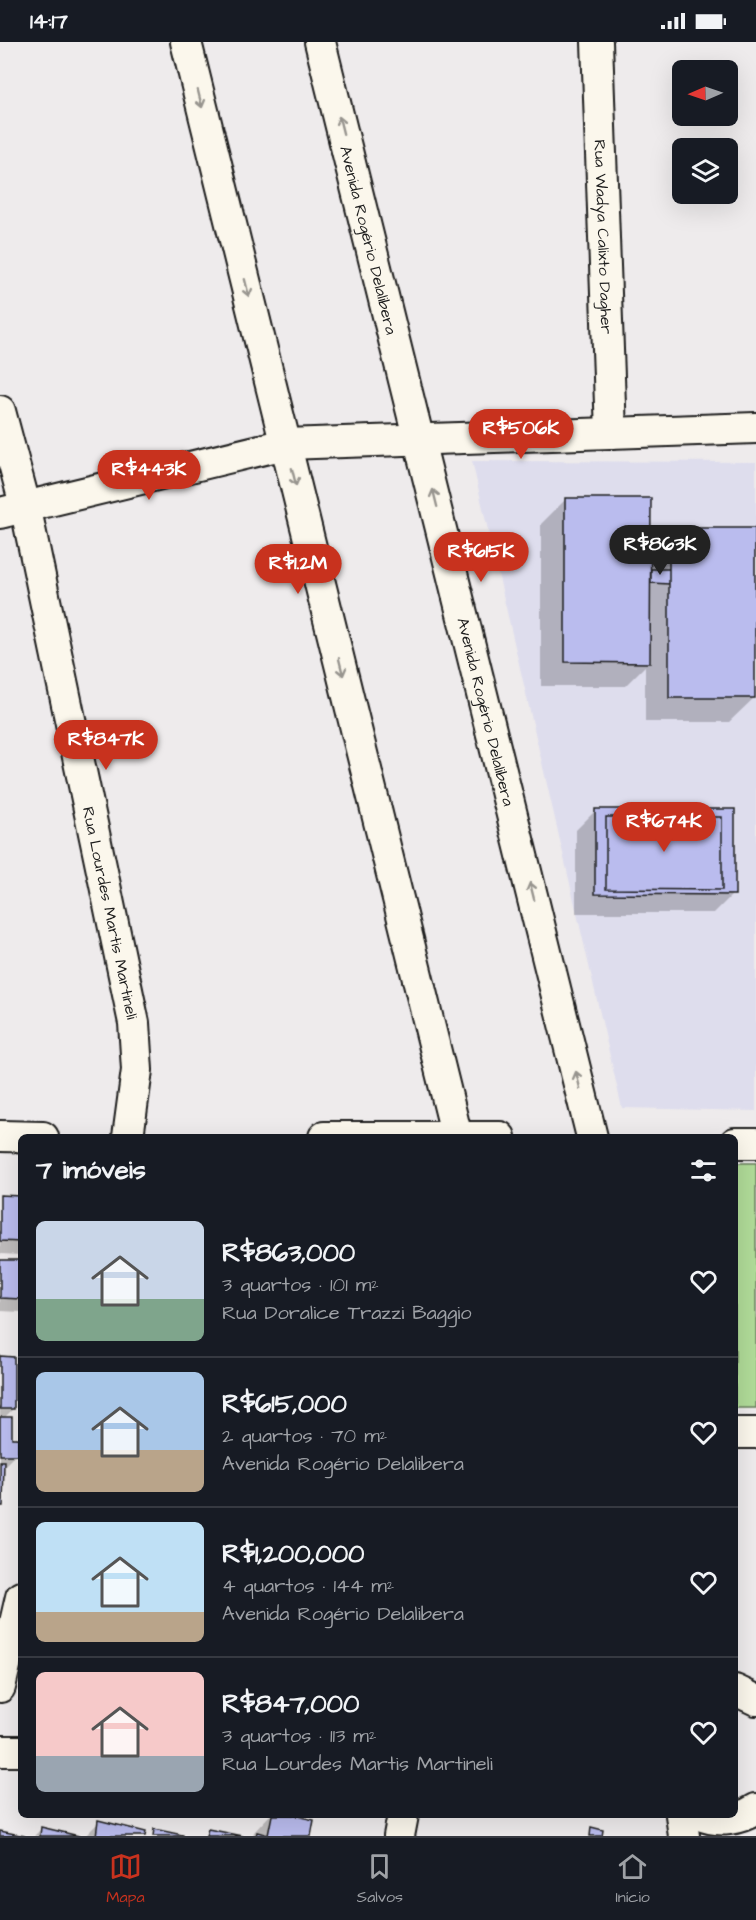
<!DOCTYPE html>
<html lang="pt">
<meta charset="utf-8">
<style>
:root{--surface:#171b24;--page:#242831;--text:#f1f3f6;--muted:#9ea1a6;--line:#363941;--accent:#c8321e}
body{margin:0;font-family:"Architects Daughter",sans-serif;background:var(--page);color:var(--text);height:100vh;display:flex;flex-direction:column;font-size:22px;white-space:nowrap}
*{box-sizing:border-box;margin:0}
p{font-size:20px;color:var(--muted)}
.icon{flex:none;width:33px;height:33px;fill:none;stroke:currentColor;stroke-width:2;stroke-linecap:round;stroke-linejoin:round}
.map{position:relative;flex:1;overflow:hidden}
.sheet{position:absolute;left:18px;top:1092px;width:720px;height:684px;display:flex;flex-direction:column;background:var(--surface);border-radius:9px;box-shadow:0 6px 24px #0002}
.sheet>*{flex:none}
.needle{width:39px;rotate:268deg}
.fabs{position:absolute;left:672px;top:18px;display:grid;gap:12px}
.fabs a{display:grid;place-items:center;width:66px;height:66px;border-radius:9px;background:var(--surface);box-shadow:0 6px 24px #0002;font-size:30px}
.price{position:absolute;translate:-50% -51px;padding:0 14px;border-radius:21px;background:var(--accent);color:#fff;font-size:20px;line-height:39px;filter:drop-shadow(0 2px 3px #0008)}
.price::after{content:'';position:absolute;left:50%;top:36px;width:18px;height:14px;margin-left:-9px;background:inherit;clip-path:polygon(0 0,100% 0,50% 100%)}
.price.active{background:#222;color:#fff}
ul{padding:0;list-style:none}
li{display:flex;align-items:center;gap:18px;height:150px;padding:0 18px}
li+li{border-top:2px solid var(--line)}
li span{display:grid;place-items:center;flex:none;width:168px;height:120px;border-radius:9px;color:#555}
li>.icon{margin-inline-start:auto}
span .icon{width:72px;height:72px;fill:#fffc;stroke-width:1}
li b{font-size:26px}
h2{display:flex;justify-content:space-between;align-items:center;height:72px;padding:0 18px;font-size:26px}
.status{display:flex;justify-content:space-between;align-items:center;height:42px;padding:0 30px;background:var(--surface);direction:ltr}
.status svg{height:16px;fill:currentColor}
.tabs{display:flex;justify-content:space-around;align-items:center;height:84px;border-top:2px solid var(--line);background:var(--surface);font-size:16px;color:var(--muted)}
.tabs a{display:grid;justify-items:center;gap:3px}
.tabs .active{color:var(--accent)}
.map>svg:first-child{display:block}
</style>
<div class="status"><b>14:17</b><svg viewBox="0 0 49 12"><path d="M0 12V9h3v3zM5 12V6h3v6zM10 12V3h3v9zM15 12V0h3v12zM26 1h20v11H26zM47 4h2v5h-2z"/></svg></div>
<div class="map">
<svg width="756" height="1794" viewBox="0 0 756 1794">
<rect width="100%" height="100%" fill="#eeebec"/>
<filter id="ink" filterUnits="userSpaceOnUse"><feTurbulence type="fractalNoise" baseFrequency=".0167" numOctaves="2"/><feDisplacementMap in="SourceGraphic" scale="12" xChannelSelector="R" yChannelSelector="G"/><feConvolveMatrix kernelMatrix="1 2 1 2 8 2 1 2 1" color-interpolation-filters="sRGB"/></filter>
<g filter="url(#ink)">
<path fill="#dedded" d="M472,419L756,420V1069L622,1066Z"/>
<path fill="#b0db98" stroke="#667c5a" stroke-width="1.5" d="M735,1121H756V1366H735Z"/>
<path fill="#0003" d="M565,458L649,508L670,488H756L754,656L729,680H645V624L625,644H541V482Z
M595,769L733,852L714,871H576V788Z
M0,1155H21V1213L0,1212Z
M0,1219L21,1220V1270L0,1269Z
M0,1316L13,1367L3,1377L16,1412L2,1426L0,1465Z
M270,1773H285L310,1794H253L254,1790Z
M99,1780L144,1794H85Z
M41,1787L72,1794H34Z"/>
<path fill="#babcee" stroke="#1c1c1c" stroke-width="1.5" d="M565,456H651L650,621L565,620Z
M669,486H755V656H669Z
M651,527H669V542L651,541Z
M595,767H735V853L595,852Z
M606,775H722V848L606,847Z
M0,1153L21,1154V1200L0,1199Z
M0,1218H21V1257L0,1256Z
M0,1314L14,1315V1367H0Z
M0,1375H12V1396H18V1413H0Z
M0,1419H4L3,1464H0Z
M272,1773H292L314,1778L311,1794H256L257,1790L268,1793Z
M98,1778L146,1790L145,1794H96Z
M41,1785L79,1794H40Z
M591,1785L603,1788L602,1794H590Z
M154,1787L183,1793V1794H153Z
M208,1787L243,1794H206Z
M0,1789L25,1794H0Z"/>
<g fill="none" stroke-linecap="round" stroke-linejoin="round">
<g stroke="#1c1c1c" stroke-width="34">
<g id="minor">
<path d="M186,0L457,1095"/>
<path id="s1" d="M320,0L592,1095"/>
<path id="s2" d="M597,0L611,391"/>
<path id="s3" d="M0,369L25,463L134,981L137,1028L128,1095"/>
<path d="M0,471L285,402L756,386"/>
<path d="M0,1094L43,1095"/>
<path d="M324,1095H500"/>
<path d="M735,1101H756"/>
<path d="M735,1391H756"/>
<path d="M0,1645L21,1555"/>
<path d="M735,1648L756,1658"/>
<path d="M0,1709H21"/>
<path d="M681,1773L684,1794"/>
<path d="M700,1773C719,1781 739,1778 756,1767"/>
<path d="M399,1794L403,1773"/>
</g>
</g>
<use href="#minor" stroke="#fbf7ec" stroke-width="30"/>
</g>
<defs><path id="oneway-shaft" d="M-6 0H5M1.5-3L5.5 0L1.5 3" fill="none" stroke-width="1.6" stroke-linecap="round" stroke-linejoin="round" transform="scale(1.5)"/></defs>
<g stroke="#97948e">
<use href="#oneway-shaft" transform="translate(200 57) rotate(76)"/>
<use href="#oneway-shaft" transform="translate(341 83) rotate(-104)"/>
<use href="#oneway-shaft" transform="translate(247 246) rotate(76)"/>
<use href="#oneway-shaft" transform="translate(294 435) rotate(76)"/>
<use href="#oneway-shaft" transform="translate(435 456) rotate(-104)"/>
<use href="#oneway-shaft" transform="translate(341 625) rotate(76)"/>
<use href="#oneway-shaft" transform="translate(532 849) rotate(-104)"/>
<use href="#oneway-shaft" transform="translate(578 1038) rotate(-104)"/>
</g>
</g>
<g text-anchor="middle" stroke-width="4.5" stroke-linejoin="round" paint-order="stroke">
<g font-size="16" fill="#1c1c1c" stroke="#fbf7ec">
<text dy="6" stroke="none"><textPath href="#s2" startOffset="195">Rua Wadya Calixto Dagher</textPath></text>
<text dy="6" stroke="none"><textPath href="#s1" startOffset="204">Avenida Rogério Delalibera</textPath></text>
<text dy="6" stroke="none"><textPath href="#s1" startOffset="690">Avenida Rogério Delalibera</textPath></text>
<text dy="6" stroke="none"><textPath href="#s3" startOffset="514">Rua Lourdes Martis Martineli</textPath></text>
</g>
</g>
</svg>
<div class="fabs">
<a><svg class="needle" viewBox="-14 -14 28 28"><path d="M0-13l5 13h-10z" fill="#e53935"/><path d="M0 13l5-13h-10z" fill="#9ea1a6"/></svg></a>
<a><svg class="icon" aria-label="layers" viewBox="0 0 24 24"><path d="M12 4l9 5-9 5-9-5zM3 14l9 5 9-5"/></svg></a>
</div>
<b class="price" style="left:521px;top:418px">R$506K</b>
<b class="price" style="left:149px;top:459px">R$443K</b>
<b class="price active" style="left:660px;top:534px">R$863K</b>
<b class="price" style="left:481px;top:541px">R$615K</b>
<b class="price" style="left:298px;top:553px">R$1.2M</b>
<b class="price" style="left:106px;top:729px">R$847K</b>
<b class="price" style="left:664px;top:811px">R$674K</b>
<section class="sheet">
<h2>7 imóveis<svg class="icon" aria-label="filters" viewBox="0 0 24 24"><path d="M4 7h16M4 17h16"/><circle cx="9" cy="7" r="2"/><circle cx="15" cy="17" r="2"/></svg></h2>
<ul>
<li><span style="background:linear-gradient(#c9d6e8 65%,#7fa58c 0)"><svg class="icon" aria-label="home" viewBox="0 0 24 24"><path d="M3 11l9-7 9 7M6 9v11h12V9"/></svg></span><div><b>R$863,000</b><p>3 quartos · 101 m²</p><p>Rua Doralice Trazzi Baggio</p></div><svg class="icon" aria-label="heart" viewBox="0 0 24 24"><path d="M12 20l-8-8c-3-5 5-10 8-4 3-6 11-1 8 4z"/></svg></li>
<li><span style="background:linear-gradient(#a9c7e8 65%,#b9a48a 0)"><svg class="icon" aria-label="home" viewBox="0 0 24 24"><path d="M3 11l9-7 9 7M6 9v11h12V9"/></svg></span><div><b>R$615,000</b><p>2 quartos · 70 m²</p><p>Avenida Rogério Delalibera</p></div><svg class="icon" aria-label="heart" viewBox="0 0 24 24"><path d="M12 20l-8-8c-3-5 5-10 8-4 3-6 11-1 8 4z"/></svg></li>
<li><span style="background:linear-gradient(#bfe0f5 75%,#b9a48a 0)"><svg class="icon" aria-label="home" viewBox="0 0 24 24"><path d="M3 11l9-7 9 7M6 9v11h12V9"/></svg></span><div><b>R$1,200,000</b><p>4 quartos · 144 m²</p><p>Avenida Rogério Delalibera</p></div><svg class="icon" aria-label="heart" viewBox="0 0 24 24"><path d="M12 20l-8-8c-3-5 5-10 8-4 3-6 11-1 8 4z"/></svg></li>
<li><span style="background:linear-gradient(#f6c9c9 70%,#9aa5b1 0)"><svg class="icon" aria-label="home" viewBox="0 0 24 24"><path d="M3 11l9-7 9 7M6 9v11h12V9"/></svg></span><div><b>R$847,000</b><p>3 quartos · 113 m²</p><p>Rua Lourdes Martis Martineli</p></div><svg class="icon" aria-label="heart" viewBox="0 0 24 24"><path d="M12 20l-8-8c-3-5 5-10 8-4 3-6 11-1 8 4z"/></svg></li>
</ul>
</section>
</div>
<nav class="tabs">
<a class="active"><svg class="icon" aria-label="map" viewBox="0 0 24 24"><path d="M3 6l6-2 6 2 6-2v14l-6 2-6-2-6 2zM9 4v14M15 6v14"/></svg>Mapa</a>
<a><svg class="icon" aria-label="saved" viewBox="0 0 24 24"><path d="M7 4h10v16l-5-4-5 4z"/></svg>Salvos</a>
<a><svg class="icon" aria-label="home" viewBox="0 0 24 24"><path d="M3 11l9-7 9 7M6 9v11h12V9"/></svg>Início</a>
</nav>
